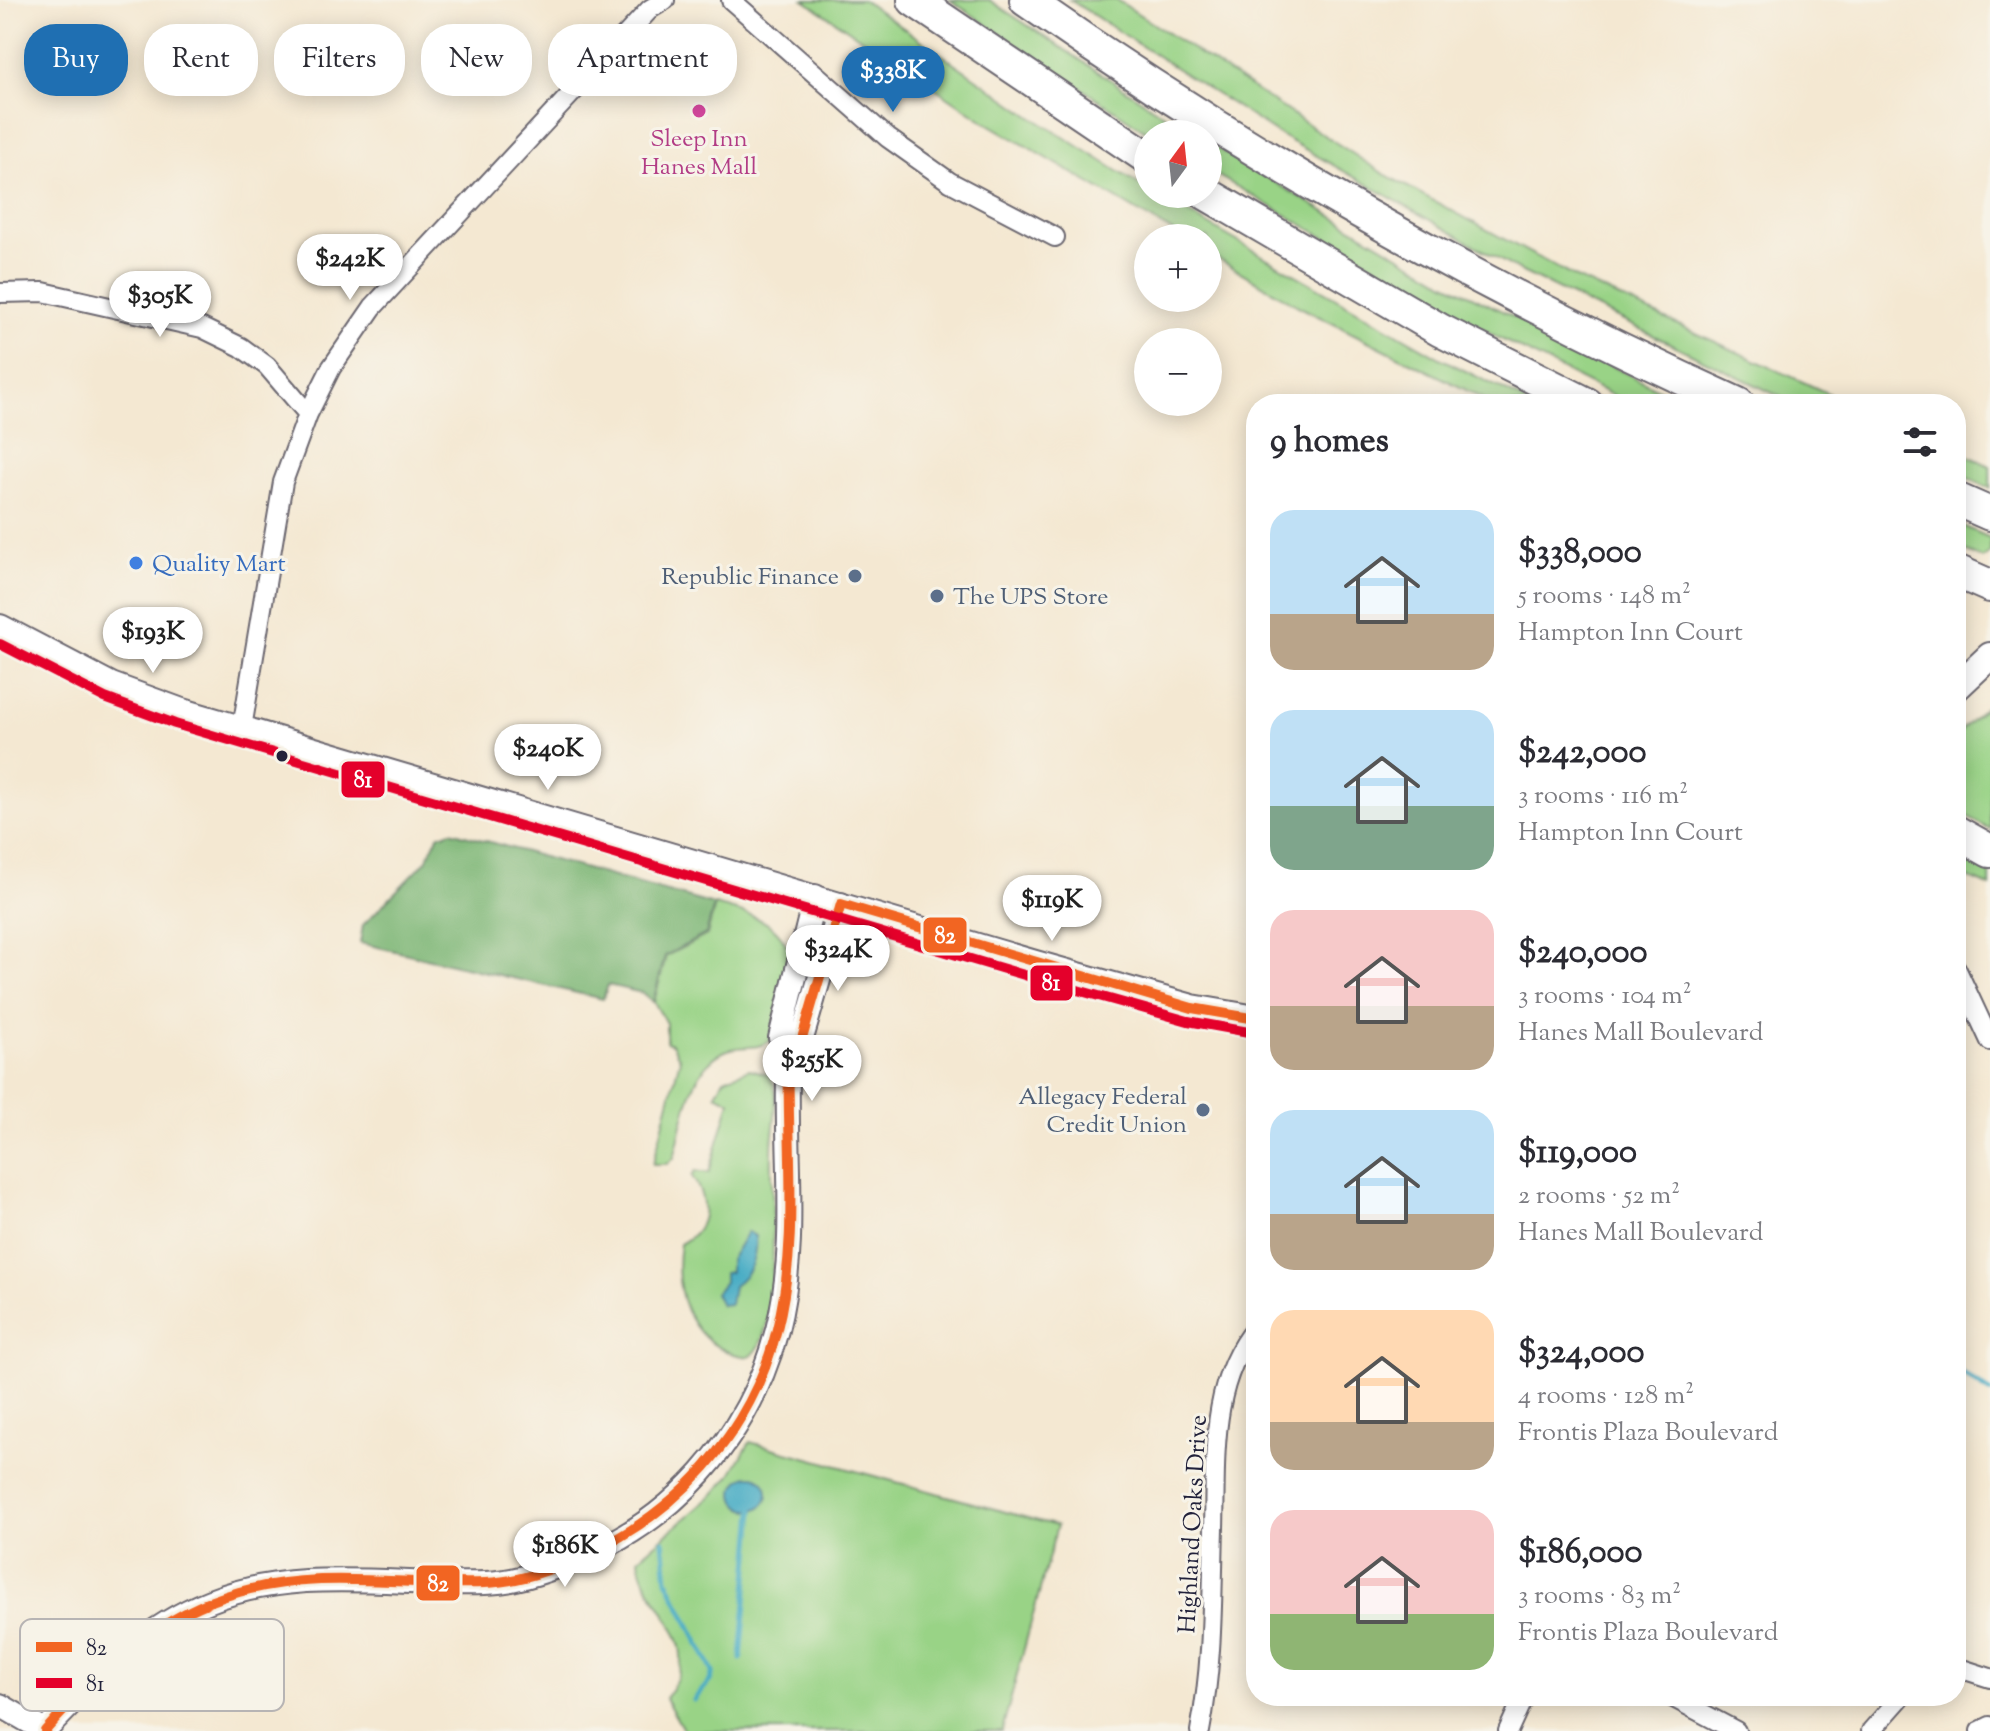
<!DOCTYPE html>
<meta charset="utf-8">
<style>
:root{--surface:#fff;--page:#f2f2f3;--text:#2b2b33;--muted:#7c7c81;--accent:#1f6fb2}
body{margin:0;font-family:"Sorts Mill Goudy",serif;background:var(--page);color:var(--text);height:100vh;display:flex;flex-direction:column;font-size:30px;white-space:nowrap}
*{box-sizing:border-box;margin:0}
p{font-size:26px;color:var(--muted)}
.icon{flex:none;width:44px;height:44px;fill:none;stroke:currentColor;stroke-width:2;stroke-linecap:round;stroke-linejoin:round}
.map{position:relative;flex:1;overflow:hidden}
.details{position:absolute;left:1246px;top:394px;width:720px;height:1312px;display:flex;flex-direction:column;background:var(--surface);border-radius:32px;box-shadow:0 4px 20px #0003}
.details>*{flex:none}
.banner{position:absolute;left:24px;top:24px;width:760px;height:72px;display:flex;gap:16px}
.needle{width:52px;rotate:15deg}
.controls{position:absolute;left:1134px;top:120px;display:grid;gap:16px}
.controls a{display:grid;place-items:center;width:88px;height:88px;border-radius:50%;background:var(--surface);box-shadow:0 4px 20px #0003;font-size:40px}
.price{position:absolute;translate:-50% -68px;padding:0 18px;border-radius:28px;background:#fff;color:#222;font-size:26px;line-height:52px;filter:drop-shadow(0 2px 4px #0008)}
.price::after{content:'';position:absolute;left:50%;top:48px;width:24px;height:18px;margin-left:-12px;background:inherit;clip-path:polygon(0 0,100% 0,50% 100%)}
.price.current{background:var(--accent);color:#fff}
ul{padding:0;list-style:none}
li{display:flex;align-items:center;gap:24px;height:200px;padding:0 24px}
li span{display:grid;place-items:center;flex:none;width:224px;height:160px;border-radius:24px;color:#555}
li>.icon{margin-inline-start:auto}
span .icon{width:96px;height:96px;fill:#fffc;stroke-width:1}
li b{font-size:34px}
h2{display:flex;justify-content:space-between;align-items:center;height:96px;padding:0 24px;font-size:34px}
.pill{padding:0 28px;border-radius:32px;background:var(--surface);box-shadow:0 4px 20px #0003;font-size:28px;line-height:72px}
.pill.current{background:var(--accent);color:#fff}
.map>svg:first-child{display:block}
</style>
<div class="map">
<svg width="1990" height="1731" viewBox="0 0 1990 1731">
<rect width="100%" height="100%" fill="#f7f3e8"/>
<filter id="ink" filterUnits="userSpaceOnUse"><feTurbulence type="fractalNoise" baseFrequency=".0125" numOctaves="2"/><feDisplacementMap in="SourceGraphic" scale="16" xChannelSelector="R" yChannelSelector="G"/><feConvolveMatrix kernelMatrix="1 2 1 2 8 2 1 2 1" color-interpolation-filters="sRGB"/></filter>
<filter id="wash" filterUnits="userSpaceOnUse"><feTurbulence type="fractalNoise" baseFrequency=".006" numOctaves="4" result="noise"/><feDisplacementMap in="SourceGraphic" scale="32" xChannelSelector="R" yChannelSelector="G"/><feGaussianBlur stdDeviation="1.8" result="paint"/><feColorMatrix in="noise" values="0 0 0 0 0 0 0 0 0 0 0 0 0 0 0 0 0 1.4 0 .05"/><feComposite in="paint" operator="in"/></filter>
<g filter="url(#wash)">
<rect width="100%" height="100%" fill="#f4e8d2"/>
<path fill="#99d386" stroke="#5e7a60" stroke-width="2" d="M804,0H863L1032,117L1148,190V194H1155L1442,359L1531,404H1494L1300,307L1208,253V238H1183L987,123Z
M950,0H989L1193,134H1150Z
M1070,0H1117L1384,174L1574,277L1851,404H1795L1518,270L1280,135Z
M1208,143L1446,283L1688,404L1626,402L1501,339L1208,170Z
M1956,450L1990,466V488L1956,473Z
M1956,523L1990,538V552L1983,559L1956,547Z
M1990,703V830L1956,809V735Z
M1956,848L1990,865V887L1956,872Z
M715,905C747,914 780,919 790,955L770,1041C756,1051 738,1044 723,1052C688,1070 684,1123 674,1158L667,1164H653L680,1059L672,1044L666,1042V1023L654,1002L666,956L707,935Z
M749,1069L767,1074C772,1080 774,1083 775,1090C778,1110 772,1131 772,1151C770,1196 782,1316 756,1351C750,1359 742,1356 734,1354C687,1339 673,1289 680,1244C710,1228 708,1201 692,1176L695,1171L709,1173L730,1101L716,1094L724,1079Z
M750,1442L1057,1526L1002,1731H684L665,1698C712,1640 642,1605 639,1558L714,1494L730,1476Z"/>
<path fill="#7ab573" stroke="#4e6c57" stroke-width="2" d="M451,831L714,905L706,934L665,956L653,1002L642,993L608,985L603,999L360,943L363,925L426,861L438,836Z"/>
<path fill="#45abc4" stroke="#346680" stroke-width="2" d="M747,1232L755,1236C757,1258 751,1273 733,1286L730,1304L721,1305L715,1293L724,1282V1273L730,1272V1260Z
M734 1493a17 17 0 1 1 34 0a17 17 0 1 1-34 0Z"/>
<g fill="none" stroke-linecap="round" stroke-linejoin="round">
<path stroke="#45abc4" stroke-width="5" d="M1956,1369L1990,1392
M663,1541L667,1580L713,1672L710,1681L694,1700
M741,1659L754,1510"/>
</g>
</g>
<g filter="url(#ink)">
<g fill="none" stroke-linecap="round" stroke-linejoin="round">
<g stroke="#6c6770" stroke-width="22">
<path id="minor" d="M731,0L888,138L950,182L1055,237
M0,293L43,292L202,328L241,347L267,366L308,414
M242,728L283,482L308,414L331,368L373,307L650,9L665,0
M1956,968L1990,1041
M1956,1667L1990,1678
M1670,1696L1736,1731
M1200,1731C1213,1664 1212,1596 1214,1528C1216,1459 1209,1383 1256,1327
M1508,1731L1524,1696
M1871,1731L1902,1696
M1980,1731L1990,1726"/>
</g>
<g stroke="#6c6770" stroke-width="26">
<path id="tertiary" d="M789,1052L801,1042L841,904
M0,1705L45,1731
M45,1731C95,1679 141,1628 210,1601C300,1566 392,1586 485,1583C514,1582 541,1573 567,1563C672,1525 749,1438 777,1330C800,1240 783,1143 789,1052L780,1038L815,896"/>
</g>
<g stroke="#6c6770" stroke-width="30">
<path id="secondary" d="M0,628L111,686L179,711L1035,964L1192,1008L1256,1019
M1956,688L1990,656"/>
</g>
<g stroke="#6c6770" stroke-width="36">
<path id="motorway" d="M914,0L1148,158
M1026,0C1249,157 1490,292 1738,404
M1207,194L1440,330L1587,404
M1956,499L1990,514
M1956,571L1990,586
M1956,832L1990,851"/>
</g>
<use href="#minor" stroke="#fff" stroke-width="18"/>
<use href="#tertiary" stroke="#fff" stroke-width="22"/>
<use href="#secondary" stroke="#fff" stroke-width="26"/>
<use href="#motorway" stroke="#fff" stroke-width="32"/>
<g stroke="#f7f3e8" stroke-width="16">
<path id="bus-1" d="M45,1731C98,1671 159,1614 239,1592C320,1569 403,1586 485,1583C518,1582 549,1571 578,1558C676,1516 751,1434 777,1329C800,1239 786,1144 789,1052L801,1042L841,904L1192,1008L1256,1019"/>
</g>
<g stroke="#f7f3e8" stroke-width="16">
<path id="bus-2" d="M0,644L105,698L175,724L1031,977L1188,1021L1254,1033"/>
</g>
<use href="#bus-1" stroke="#f26522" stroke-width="10"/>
<use href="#bus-2" stroke="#e4002b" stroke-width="10"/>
</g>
</g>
<circle fill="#d1479c" stroke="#f7f3e8" stroke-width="3" cx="699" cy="111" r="8"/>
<circle fill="#3f7fe0" stroke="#f7f3e8" stroke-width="3" cx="136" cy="563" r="8"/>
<g fill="#5c6f8a" stroke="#f7f3e8" stroke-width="3">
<circle cx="855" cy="576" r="8"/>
<circle cx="937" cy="596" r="8"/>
<circle cx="1203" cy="1110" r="8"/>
</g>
<circle fill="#22223b" stroke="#f7f3e8" stroke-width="3" cx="282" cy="756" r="7"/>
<g text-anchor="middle" stroke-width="6" stroke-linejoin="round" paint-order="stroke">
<g font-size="24" fill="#b23c85" stroke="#f7f3e8">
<text x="699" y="146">Sleep Inn<tspan x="699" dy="28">Hanes Mall</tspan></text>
</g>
<g font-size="24" fill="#366cbe" stroke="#f7f3e8" text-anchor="start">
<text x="152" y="571">Quality Mart</text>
</g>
<g font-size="24" fill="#4e5e75" stroke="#f7f3e8" text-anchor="end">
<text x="839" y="584">Republic Finance</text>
<text x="953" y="604" text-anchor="start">The UPS Store</text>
<text x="1187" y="1104">Allegacy Federal<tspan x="1187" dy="28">Credit Union</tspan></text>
</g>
<g font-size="24" fill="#22223b" stroke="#f7f3e8">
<text transform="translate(1192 1524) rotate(-87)" y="8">Highland Oaks Drive</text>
</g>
</g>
<rect x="20" y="1619" width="264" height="92" rx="12" fill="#f7f3e8" stroke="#b7b4b4" stroke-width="2"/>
<rect x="36" y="1642" width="36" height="10" fill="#f26522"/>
<rect x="36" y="1678" width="36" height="10" fill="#e4002b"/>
<g font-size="22" fill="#22223b">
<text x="86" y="1655">82</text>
<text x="86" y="1691">81</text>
</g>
<g stroke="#f7f3e8" stroke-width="3">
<rect x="340" y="760" width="46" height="39" rx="8" fill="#e4002b"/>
<rect x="922" y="916" width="46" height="38" rx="8" fill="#f26522"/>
<rect x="1029" y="964" width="45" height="38" rx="8" fill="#e4002b"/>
<rect x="415" y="1564" width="46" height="38" rx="8" fill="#f26522"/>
</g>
<g font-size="22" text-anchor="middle" font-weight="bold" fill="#fff">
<text x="363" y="787">81</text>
<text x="945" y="943">82</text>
<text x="1051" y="990">81</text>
<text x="438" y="1591">82</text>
</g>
</svg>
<div class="controls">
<a><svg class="needle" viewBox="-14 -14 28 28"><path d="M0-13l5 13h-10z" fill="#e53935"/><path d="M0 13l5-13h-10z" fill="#7c7c81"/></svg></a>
<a>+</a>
<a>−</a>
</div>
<b class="price current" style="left:893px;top:114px">$338K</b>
<b class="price" style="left:350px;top:302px">$242K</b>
<b class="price" style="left:160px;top:339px">$305K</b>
<b class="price" style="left:153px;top:675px">$193K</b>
<b class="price" style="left:548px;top:792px">$240K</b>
<b class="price" style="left:1052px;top:943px">$119K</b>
<b class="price" style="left:838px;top:993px">$324K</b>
<b class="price" style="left:812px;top:1103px">$255K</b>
<b class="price" style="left:565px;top:1589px">$186K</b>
<div class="banner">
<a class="pill current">Buy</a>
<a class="pill">Rent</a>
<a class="pill">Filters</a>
<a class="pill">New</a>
<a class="pill">Apartment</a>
</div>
<section class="details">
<h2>9 homes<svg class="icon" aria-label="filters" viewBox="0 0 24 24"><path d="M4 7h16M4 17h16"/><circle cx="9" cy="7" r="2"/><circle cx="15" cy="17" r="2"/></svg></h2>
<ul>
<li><span style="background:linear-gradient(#bfe0f5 65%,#b9a48a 0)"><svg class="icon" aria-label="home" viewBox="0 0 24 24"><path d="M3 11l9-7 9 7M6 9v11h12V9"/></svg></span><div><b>$338,000</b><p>5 rooms · 148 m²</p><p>Hampton Inn Court</p></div></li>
<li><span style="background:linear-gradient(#bfe0f5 60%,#7fa58c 0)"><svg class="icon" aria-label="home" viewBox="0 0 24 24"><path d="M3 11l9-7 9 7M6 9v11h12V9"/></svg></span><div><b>$242,000</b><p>3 rooms · 116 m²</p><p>Hampton Inn Court</p></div></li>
<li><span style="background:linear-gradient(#f6c9c9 60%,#b9a48a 0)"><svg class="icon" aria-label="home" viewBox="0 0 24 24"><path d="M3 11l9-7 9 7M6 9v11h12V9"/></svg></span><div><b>$240,000</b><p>3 rooms · 104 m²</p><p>Hanes Mall Boulevard</p></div></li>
<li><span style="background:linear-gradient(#bfe0f5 65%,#b9a48a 0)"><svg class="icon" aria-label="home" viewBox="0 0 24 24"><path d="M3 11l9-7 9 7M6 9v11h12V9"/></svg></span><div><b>$119,000</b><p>2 rooms · 52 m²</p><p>Hanes Mall Boulevard</p></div></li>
<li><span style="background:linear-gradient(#ffd9b3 70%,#b9a48a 0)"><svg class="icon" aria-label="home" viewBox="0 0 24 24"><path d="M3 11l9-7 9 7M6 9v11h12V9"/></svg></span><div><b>$324,000</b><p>4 rooms · 128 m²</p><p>Frontis Plaza Boulevard</p></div></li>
<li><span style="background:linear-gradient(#f6c9c9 65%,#8fb573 0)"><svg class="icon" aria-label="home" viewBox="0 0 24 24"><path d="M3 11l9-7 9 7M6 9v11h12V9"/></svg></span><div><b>$186,000</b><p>3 rooms · 83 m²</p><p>Frontis Plaza Boulevard</p></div></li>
</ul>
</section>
</div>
